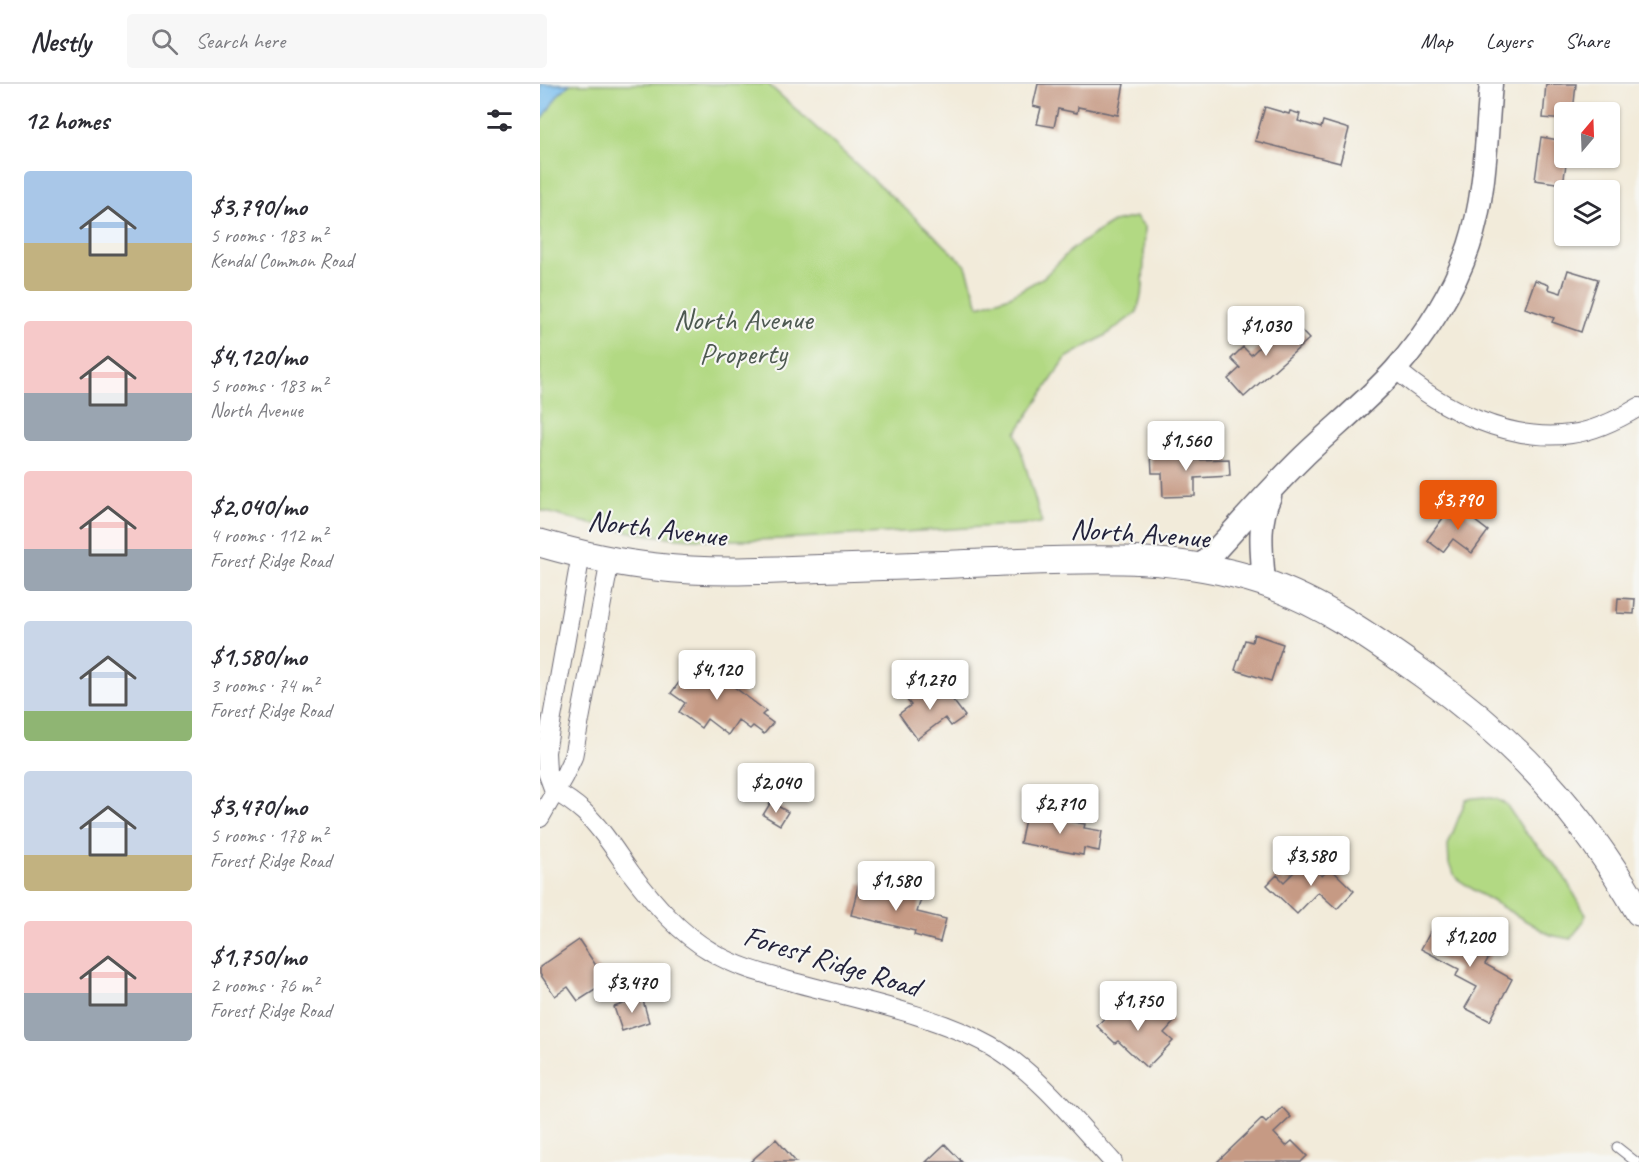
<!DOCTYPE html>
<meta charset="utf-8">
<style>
:root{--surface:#fff;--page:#f7f7f7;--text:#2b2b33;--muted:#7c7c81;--line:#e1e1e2;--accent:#ea580c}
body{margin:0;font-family:Caveat,sans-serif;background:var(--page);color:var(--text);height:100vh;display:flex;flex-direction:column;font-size:22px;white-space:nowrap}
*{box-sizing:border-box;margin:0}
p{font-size:20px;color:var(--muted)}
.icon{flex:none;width:33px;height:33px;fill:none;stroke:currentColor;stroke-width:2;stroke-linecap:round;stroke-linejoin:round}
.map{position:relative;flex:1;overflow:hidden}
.sheet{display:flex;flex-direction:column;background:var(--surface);width:540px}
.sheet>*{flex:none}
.needle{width:39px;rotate:19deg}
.buttons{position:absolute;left:1014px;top:18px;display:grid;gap:12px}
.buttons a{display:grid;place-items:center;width:66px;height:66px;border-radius:6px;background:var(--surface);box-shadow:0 2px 4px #0004;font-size:30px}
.price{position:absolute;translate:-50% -51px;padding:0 14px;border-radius:6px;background:#fff;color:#222;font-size:20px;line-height:39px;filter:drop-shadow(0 2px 3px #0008)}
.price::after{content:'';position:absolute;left:50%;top:36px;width:18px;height:14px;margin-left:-9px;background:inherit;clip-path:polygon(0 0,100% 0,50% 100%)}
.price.on{background:var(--accent);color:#fff}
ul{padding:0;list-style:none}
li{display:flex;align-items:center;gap:18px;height:150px;padding:0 24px}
li span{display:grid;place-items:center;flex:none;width:168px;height:120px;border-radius:6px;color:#555}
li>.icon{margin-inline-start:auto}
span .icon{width:72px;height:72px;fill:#fffc;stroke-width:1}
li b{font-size:26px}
h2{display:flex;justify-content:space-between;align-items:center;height:72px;padding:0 24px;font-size:26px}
header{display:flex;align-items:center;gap:36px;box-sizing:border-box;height:84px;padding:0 30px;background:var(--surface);border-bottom:2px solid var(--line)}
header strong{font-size:28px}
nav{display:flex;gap:33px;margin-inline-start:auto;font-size:21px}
.search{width:420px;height:54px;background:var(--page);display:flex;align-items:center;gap:15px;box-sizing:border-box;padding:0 21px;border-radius:6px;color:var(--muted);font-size:22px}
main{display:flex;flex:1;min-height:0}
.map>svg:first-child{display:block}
</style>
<header>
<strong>Nestly</strong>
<div class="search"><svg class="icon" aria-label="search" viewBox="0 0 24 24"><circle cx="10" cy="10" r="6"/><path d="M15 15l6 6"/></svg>Search here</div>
<nav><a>Map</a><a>Layers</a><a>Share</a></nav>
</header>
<main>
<section class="sheet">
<h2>12 homes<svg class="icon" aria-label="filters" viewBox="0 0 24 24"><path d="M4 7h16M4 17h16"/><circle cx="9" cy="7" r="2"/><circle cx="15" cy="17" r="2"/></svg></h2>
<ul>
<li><span style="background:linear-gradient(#a9c7e8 60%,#c2b280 0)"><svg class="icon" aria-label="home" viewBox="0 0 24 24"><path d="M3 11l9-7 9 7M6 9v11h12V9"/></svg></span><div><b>$3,790/mo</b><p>5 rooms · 183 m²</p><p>Kendal Common Road</p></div></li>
<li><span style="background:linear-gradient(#f6c9c9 60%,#9aa5b1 0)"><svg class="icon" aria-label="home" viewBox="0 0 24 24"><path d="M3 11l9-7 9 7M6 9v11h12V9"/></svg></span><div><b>$4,120/mo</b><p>5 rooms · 183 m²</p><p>North Avenue</p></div></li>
<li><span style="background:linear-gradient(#f6c9c9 65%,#9aa5b1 0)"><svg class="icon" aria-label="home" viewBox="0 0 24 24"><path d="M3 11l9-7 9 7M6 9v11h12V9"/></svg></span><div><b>$2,040/mo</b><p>4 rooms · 112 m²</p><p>Forest Ridge Road</p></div></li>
<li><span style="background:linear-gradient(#c9d6e8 75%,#8fb573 0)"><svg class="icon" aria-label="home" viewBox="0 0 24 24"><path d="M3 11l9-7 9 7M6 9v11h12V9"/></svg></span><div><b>$1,580/mo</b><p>3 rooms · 74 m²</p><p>Forest Ridge Road</p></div></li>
<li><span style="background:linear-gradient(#c9d6e8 70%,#c2b280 0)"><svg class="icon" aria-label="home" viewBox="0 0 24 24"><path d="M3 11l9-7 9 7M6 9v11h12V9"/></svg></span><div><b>$3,470/mo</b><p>5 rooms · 178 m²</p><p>Forest Ridge Road</p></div></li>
<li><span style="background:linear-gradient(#f6c9c9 60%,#9aa5b1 0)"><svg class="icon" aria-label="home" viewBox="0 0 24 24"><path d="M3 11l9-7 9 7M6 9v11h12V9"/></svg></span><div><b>$1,750/mo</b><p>2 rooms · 76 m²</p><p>Forest Ridge Road</p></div></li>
</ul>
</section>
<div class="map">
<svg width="1099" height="1078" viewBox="0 0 1099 1078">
<rect width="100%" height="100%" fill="#f6f6f2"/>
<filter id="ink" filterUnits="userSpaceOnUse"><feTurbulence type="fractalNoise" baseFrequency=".0167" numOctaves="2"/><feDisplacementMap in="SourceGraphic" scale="12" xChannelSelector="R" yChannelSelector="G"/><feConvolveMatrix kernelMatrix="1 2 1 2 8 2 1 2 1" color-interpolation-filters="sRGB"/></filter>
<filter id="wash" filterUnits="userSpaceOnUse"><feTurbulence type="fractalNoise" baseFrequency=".008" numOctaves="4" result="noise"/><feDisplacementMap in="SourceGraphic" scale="24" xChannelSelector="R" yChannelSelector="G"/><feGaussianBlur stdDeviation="1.35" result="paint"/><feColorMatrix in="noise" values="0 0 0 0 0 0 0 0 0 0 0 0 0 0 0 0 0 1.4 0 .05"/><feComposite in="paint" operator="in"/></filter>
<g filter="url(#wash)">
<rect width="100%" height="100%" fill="#f2ebda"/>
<path fill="#b2d983" stroke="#6a7e5f" stroke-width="1.5" d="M0,0H228L391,148L426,182L439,222L470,212L504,193L531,166L557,148L573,138L596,133L605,143L603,204L597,228L566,251L526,274L476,349L502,439C443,443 384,447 325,450C267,454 210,458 152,455C100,452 49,441 0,426Z
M944,713L956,715L966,720L984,747L1021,787L1046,831L1039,844L1030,855L1010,851L940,810L916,794L909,780L908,761L926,715Z"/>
<path fill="#78bdef" stroke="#4d7095" stroke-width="1.5" d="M0,0H30L18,11L0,39Z"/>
<g id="blocks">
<path fill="#c69a84" d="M498,0H584L578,31L538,23L537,29L518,25L514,43L497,40L501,24L493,22Z
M1006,0H1036L1033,28H1024V36L1003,34Z
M725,23L749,30L750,27L760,30L758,37L781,44L783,37L809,45L800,79L715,57Z
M1001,53L1024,57V74H1027L1023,100L995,96Z
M1028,186L1058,195L1041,248L1012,238L1014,234L985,224L995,196L1009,201L1008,205L1021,209Z
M749,234L769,255L704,313L688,295L700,284L691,275L703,263L711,271Z
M651,368V376L689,375L690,392L655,394V412L623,413L622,389H612L611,370Z
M913,420L948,447L932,469L913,455L903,468L887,456Z
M1078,514L1095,515L1094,530L1077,529Z
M714,550L743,560L731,597L695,586L705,556L712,558Z
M157,575L226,627L222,631L233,639L224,650L213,642L210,645L198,636L188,651L167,635L161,644L139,628L145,619L131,609Z
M400,599L425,632L411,642L405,634L377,655L359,630L371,621L367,616L381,605L385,611Z
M231,718L248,728L240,741L223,731Z
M486,730L545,740L544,744L562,747L559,767L544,764L543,771L480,759Z
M766,776L782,792L790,784L814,807L797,825L778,808L757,830L727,801L737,791L744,798Z
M319,799L381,815L377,828L406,835L400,858L374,851L375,847L311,831Z
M896,838L952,868L945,880L972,895L950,937L925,924L937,903L916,892L919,885L881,865Z
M39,856L63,892L59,895L63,901L38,917L28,903L15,912L0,890V883Z
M102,913L109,938L82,947L74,923Z
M583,914L603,933L605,931L609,935L619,924L634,938L624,949L633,957L607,984L578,957L575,959L557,942Z
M742,1023L751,1033L734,1049L746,1062L752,1057L767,1072L761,1078H677L722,1035L726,1039Z
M236,1055L256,1078H210Z
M405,1060L422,1078H386Z"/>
</g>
</g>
<g filter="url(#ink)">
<use href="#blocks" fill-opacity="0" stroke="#6b6873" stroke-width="1.5"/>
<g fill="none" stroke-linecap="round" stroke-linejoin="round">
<g stroke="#6b6873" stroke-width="11">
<path id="service" d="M1077,1063L1096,1078"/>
</g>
<g stroke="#6b6873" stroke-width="20">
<path id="minor" d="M856,285C900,325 971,359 1031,350C1055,347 1079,335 1099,323
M14,707C25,713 35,720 44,728C63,746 76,768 91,789C114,819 139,849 172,868C198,884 228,891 257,899C320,916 395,931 451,962C497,988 537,1039 573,1078
M14,707L7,688L6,668L41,470
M0,734L24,692L33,673L70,476"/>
</g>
<g stroke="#6b6873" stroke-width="25">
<path id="tertiary" d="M660,483C694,447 727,408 763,373C793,344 827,317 855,286C886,251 914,206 929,162C946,111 946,53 951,0
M724,499C722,469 717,440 730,412"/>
</g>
<g stroke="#6b6873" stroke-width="29">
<path id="secondary" d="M0,459C38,470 76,479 116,483C165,489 215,487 265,485C331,483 397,481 464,478C552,475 637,470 722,498C781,518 834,555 884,591C977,658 1042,728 1099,828"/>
</g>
<use href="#service" stroke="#fff" stroke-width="9"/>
<use href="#minor" stroke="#fff" stroke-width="18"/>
<use href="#tertiary" stroke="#fff" stroke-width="22"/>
<use href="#secondary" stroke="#fff" stroke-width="27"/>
</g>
</g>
<g text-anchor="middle" stroke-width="4.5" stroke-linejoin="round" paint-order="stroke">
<g font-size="30" fill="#4d5951" stroke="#f6f6f2">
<text x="203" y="245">North Avenue<tspan x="203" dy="34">Property</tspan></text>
</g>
<g font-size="30" fill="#22223b" stroke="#f6f6f2">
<text transform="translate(117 444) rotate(7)" y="10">North Avenue</text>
<text transform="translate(600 449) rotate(4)" y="10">North Avenue</text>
<text transform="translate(292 877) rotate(17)" y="10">Forest Ridge Road</text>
</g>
</g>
</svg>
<div class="buttons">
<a><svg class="needle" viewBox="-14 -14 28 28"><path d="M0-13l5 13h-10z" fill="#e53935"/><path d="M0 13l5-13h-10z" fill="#7c7c81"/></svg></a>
<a><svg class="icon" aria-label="layers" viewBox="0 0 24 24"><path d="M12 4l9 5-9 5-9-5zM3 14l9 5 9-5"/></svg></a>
</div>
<b class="price" style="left:726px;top:273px">$1,030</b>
<b class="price" style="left:646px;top:388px">$1,560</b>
<b class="price on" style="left:918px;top:447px">$3,790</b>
<b class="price" style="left:177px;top:617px">$4,120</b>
<b class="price" style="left:390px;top:627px">$1,270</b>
<b class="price" style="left:236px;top:730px">$2,040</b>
<b class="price" style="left:520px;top:751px">$2,710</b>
<b class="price" style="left:771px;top:803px">$3,580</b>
<b class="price" style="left:356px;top:828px">$1,580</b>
<b class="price" style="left:930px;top:884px">$1,200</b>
<b class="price" style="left:92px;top:930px">$3,470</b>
<b class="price" style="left:598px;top:948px">$1,750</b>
</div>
</main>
